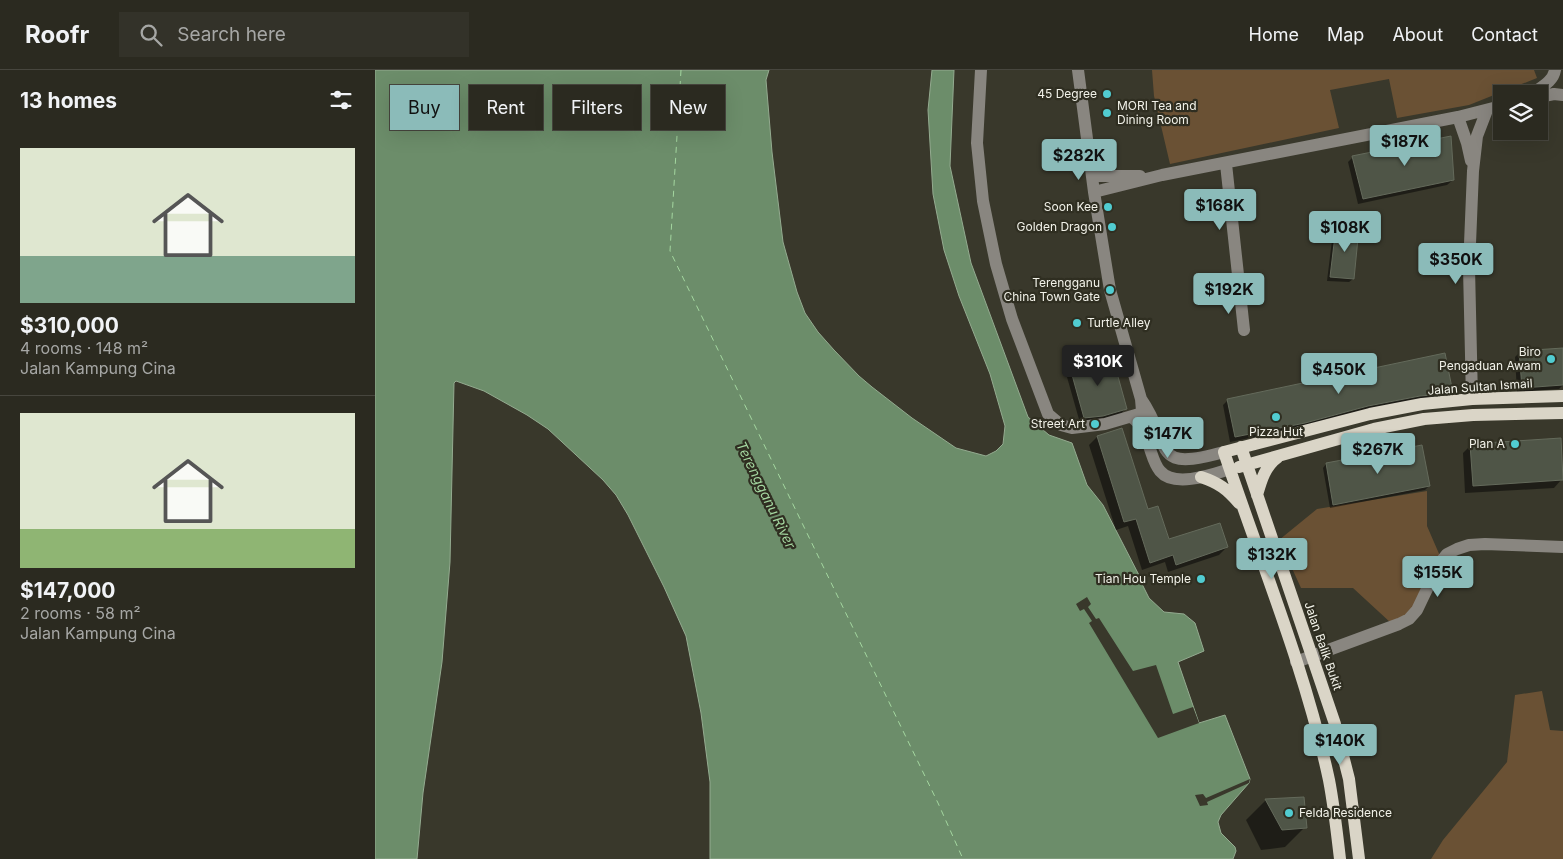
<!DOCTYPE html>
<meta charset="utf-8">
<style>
:root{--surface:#2b2a20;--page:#333229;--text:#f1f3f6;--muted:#a6a7a5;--line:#47463e;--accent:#8bbbb9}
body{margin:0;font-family:Inter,sans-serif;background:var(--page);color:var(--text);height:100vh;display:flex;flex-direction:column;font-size:19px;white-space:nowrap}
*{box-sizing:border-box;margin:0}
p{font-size:16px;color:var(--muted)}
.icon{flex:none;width:28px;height:28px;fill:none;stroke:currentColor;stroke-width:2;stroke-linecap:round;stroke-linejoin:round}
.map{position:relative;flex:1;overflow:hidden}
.side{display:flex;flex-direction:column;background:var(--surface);width:375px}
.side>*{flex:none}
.banner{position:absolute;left:15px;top:15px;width:475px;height:45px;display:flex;gap:10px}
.controls{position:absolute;left:1118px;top:15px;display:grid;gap:10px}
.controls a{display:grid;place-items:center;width:55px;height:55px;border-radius:0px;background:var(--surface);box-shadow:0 5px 20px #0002,0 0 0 1px var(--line);font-size:25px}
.price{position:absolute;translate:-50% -42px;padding:0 11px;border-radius:5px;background:var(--accent);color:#111;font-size:16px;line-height:32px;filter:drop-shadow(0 1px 2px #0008)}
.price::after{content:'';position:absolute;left:50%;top:30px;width:15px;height:11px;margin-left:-8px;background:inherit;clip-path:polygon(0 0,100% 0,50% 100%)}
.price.active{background:#222;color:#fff}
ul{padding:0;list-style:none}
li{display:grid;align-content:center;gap:10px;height:265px;padding:0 20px}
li+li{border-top:1px solid var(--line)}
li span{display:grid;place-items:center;height:155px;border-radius:0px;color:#555}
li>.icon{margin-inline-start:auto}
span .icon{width:90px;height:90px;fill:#fffc;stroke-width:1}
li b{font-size:21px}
h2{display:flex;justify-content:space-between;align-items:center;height:60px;padding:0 20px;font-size:21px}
.tag{padding:0 18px;border-radius:0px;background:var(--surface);box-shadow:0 5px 20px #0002,0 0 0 1px var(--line);font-size:18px;line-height:45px}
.tag.active{background:var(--accent);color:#111}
header{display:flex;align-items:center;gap:30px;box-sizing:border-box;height:70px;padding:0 25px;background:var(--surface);border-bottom:1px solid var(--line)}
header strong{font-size:24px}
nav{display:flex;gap:28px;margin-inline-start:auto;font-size:18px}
.search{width:350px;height:45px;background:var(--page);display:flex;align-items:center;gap:12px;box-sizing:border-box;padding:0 18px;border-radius:0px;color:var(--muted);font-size:19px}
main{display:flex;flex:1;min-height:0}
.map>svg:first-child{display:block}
</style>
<header>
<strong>Roofr</strong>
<div class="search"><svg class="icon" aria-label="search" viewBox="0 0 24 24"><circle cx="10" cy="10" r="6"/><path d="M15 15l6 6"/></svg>Search here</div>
<nav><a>Home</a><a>Map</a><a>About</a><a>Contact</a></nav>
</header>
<main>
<section class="side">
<h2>13 homes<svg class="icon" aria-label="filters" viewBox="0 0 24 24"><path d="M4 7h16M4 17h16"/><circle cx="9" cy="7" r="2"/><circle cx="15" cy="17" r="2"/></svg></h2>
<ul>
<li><span style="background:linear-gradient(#dfe7d0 70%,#7fa58c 0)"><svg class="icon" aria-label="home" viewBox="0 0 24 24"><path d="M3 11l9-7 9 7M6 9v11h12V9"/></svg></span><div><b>$310,000</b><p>4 rooms · 148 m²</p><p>Jalan Kampung Cina</p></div></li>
<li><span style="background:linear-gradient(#dfe7d0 75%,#8fb573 0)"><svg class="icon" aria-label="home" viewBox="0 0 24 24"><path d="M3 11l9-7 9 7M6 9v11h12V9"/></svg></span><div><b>$147,000</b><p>2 rooms · 58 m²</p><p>Jalan Kampung Cina</p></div></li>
</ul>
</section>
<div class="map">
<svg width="1188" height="789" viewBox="0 0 1188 789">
<rect width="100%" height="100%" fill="#39382b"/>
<path fill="#6a5134" d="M777,0H1159L1162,8L1094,35L1022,48L1014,9L955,20L964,58L795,94L779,26Z
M1052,421V456L1065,486L1036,542L1016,553L978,518H926L904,470L942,439Z
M1167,621L1175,660L1188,661V789H1056L1068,770L1132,692L1140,625Z"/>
<path fill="#6c8d6a" stroke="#94ab90" d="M0,0H394L391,10L397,82L408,172L422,222L430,243L443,262L459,280L484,306L497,317L537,348L581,378L611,386L621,381L628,374L630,356L615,304L584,226L569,180L558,124L553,40L557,0H579L575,96L596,193L653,347L674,365L697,373L712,415L728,435L767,511V514L774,528L789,542L809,544L820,553L829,581L803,592L824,653L850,645L875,709L874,713L846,745L843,752L846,763L860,777L861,781L858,789H335V712L326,643L311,566L289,517L253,445L241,425L228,410L173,359L152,345L109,321L81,311L79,313L75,492L67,592L48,723L42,789H0Z"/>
<path fill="#39382b" d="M712,527L716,534L713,537L721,549L724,548L758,601L781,595L798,644L818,637L824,653L783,668L714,553L717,551L709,539L705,541L701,534Z
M875,709L874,713L832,732L833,735L825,736L820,725L828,724L831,728Z"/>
<path fill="#0007" d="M978,87L1078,110L1072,115L983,134L973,92Z
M962,159L978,209L974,212L952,211L958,162Z
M1187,279L1188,315L1184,319L1142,322L1140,287L1145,282Z
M695,295L750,339L746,344L723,350L705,353L690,300Z
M1076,322L1071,328L855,372L848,335L853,330Z
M746,359L772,440L794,471L852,477L844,485L793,502L790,492L767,500L753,456L741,460L714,375L722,367Z
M1096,375L1187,409L1179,418L1090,423L1088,383Z
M951,394L1054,416L1050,420L955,438L948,398Z
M891,730L930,757L910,777L886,780L871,750Z"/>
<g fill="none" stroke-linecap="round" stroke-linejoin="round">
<path stroke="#a4d7a0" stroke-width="1" stroke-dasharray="6 5" stroke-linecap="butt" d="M306,0L295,181L563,733L588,789"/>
</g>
<path fill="#4f5547" stroke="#646a5b" d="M1076,66L1079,110L988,129L977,86Z
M961,157L984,158L979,209L955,207Z
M1188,278V315L1147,318L1144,281Z
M1070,283L1078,323L1045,326L993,336L930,353L860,367L852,329Z
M737,285L752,339L728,346L709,348L694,294Z
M747,358L773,439L783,436L794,469L845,453L853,477L801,495L798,485L775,493L761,449L749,452L722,366Z
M1186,368L1188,410L1098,416L1095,374Z
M1047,375L1055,416L958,435L951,393Z
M929,727L932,758L907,760L890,729Z"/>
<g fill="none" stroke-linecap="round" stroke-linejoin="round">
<path stroke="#898680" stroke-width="12" d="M606,0L602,73L608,131L621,194L637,249L673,344L686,355L697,358L730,354L764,344L767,341L766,329
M703,0L719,122L735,220L766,329C799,376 773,403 849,382
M1157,24C1166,17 1178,12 1180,0
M1164,27L1179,24L1188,25
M1083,47L1092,73L1096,91
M851,94L869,260
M717,106H765
M719,122L787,105L1083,47L1126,36
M1097,329L1094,198L1098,101L1102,66L1112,40
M757,347C767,355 770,364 774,376C777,384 779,394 785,401C799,418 836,405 855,399
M921,592L1024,554L1034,549L1042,540L1064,494L1072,484L1082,479L1094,475L1110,474L1188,477"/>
<path stroke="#dad5c7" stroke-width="12" d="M866,377L960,654L974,709L984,789
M864,397L999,359L1049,349L1098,345L1188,343
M826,407C844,413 852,419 864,433
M882,425C886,411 890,396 903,387
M965,789C962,763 959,736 954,710C930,598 885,490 849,382L995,344L1047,334L1097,329L1188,326"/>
</g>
<g fill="#51ccd1" stroke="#2f2e21" stroke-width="2">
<circle cx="732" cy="24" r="5"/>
<circle cx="732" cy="43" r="5"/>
<circle cx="733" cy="137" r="5"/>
<circle cx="737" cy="157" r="5"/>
<circle cx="735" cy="220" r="5"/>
<circle cx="702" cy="253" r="5"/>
<circle cx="1176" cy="289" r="5"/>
<circle cx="901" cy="347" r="5"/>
<circle cx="720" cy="354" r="5"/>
<circle cx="1140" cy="374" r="5"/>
<circle cx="826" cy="509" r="5"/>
<circle cx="914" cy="743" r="5"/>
</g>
<g text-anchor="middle" stroke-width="4.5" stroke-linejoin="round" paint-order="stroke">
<g font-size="12" fill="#f2f2e9" stroke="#2f2e21" text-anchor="end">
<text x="722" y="28">45 Degree</text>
<text x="742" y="40" text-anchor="start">MORI Tea and<tspan x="742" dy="14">Dining Room</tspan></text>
<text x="723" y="141">Soon Kee</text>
<text x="727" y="161">Golden Dragon</text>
<text x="725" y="217">Terengganu<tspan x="725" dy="14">China Town Gate</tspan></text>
<text x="712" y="257" text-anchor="start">Turtle Alley</text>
<text x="1166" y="286">Biro<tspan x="1166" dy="14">Pengaduan Awam</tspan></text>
<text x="710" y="358">Street Art</text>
<text x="901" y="366" text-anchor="middle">Pizza Hut</text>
<text x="1130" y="378">Plan A</text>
<text x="816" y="513">Tian Hou Temple</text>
<text x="924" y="747" text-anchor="start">Felda Residence</text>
</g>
<g font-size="12" fill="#f2f2e9" stroke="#2f2e21">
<text transform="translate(1105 317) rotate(-4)" y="4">Jalan Sultan Ismail</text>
<text transform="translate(948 576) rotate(71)" y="4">Jalan Balik Bukit</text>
</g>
<g font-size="14" font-style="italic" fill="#a4d7a0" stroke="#2f2e21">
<text transform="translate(391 425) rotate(64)" y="5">Terengganu River</text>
</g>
</g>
</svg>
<div class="controls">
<a><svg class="icon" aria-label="layers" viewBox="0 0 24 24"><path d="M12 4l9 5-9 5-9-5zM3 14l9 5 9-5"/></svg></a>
</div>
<b class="price" style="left:1030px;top:97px">$187K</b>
<b class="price" style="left:704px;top:111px">$282K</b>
<b class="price" style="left:845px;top:161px">$168K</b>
<b class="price" style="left:970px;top:183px">$108K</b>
<b class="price" style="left:1081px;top:215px">$350K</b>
<b class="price" style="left:854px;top:245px">$192K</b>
<b class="price active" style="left:723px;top:317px">$310K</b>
<b class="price" style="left:964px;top:325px">$450K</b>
<b class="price" style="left:793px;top:389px">$147K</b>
<b class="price" style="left:1003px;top:405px">$267K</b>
<b class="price" style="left:897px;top:510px">$132K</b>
<b class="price" style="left:1063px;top:528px">$155K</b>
<b class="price" style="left:965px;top:696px">$140K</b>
<div class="banner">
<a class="tag active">Buy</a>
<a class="tag">Rent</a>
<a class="tag">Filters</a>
<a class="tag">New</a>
</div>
</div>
</main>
